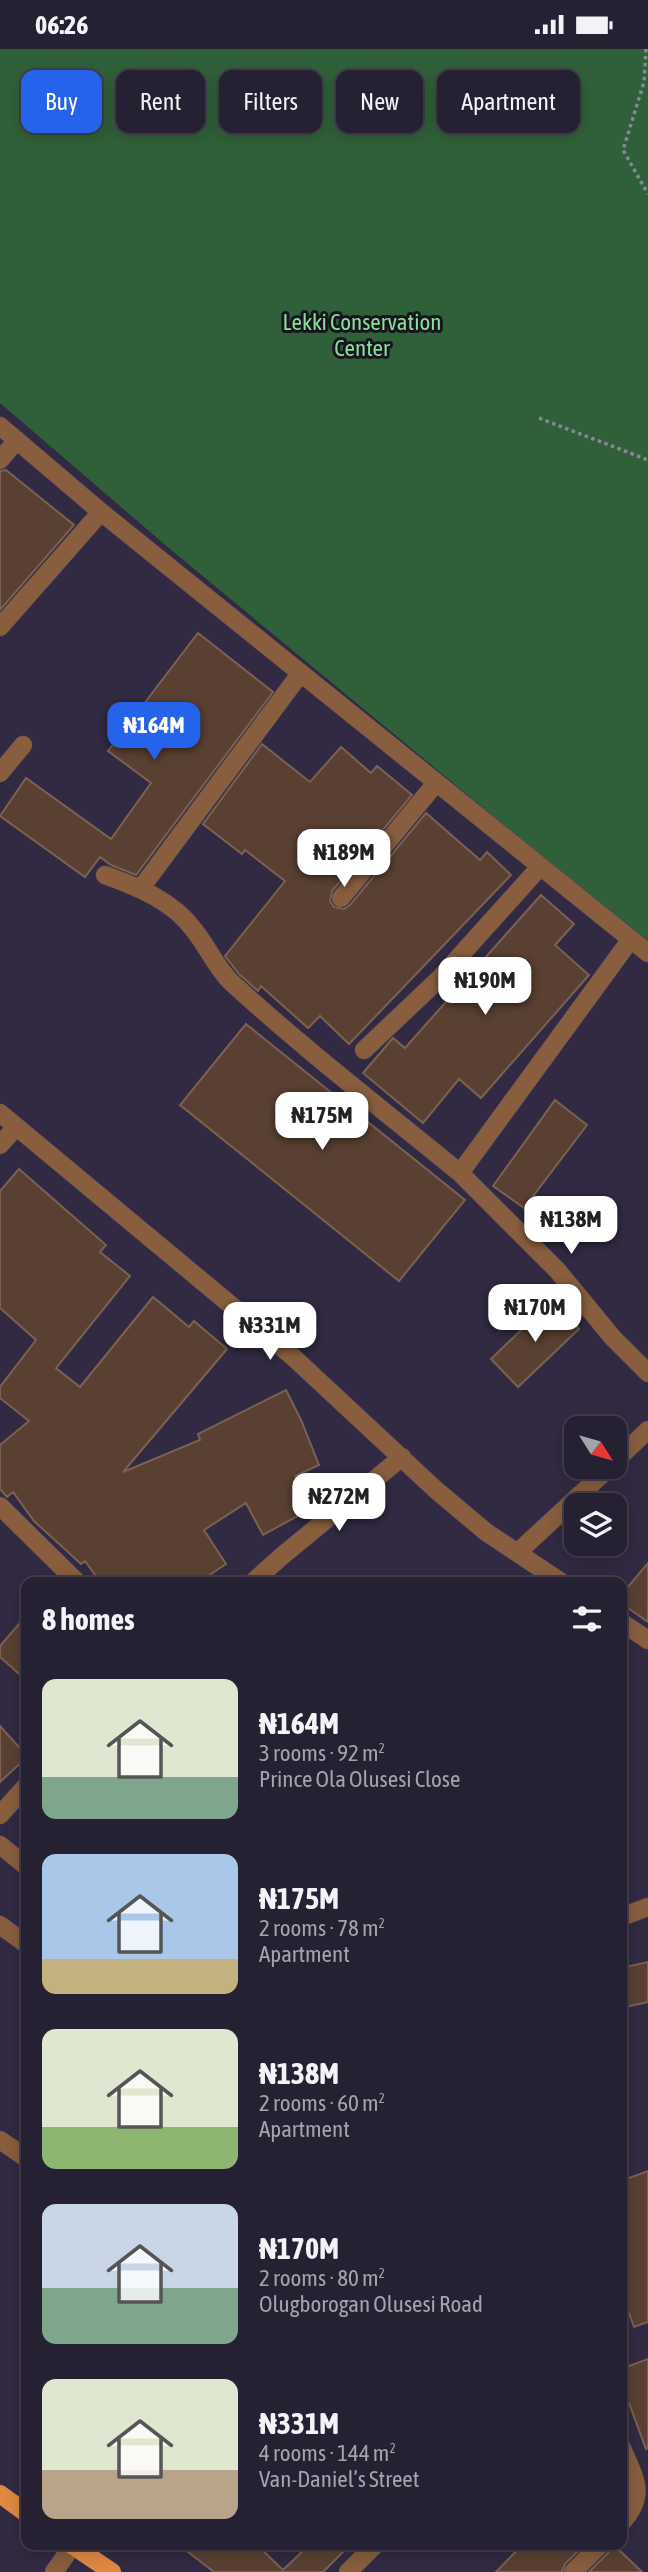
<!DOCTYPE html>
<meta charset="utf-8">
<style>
:root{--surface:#252032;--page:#2d283a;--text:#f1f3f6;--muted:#a3a3ac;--line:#423e4d;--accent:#2563eb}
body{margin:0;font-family:"Asap Condensed",sans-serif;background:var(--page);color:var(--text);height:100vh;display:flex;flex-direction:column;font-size:26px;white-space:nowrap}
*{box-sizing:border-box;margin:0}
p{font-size:23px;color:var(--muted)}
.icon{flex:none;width:38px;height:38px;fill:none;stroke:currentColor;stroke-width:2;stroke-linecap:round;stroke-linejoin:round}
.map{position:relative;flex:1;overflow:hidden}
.sheet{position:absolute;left:21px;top:1528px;width:606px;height:973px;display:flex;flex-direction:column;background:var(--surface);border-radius:14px;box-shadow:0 4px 18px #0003,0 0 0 2px var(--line)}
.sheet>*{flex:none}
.top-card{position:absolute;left:21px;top:21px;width:607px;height:63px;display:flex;gap:14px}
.needle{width:46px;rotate:127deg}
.buttons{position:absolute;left:564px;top:1367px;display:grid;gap:14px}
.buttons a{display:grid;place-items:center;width:63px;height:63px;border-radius:14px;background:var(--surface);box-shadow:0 4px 18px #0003,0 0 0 2px var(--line);font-size:35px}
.price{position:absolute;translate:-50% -60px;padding:0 16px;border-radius:14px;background:#fff;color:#222;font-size:23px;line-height:46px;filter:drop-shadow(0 2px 4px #0008)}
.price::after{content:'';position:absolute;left:50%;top:42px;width:21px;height:16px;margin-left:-10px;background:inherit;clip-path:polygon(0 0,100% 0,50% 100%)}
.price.selected{background:var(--accent);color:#fff}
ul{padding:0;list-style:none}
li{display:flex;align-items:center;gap:21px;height:175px;padding:0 21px}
li span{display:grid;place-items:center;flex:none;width:196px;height:140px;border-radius:14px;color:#555}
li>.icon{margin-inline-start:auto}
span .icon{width:84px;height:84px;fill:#fffc;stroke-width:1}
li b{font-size:30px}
h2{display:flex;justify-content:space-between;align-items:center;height:84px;padding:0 21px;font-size:30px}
.chip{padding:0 24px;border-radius:14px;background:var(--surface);box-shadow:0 4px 18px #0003,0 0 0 2px var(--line);font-size:24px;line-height:63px}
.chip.selected{background:var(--accent);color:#fff}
.status{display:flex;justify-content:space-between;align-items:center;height:49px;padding:0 35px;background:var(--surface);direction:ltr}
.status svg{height:19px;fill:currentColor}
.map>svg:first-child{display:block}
</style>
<div class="status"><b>06:26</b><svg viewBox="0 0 49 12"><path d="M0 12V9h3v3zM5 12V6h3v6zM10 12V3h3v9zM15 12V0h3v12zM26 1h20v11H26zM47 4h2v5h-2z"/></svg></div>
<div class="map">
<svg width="648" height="2523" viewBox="0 0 648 2523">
<rect width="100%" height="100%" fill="#312a42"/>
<path fill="#306039" d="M0,0H648V895L170,500L0,354Z"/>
<path fill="#594032" stroke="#7c6152" stroke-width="2" d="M6,421L74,476L0,561V422Z
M198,584L273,643L136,826L111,816L100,808L85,828L0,767L26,729L111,790L151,734L108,702Z
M262,695L310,733L341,698L371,724L377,717L412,746L332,842L330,852L334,858L344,860L350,856L426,764L480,811L487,803L511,826L349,995L320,967L308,979L261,937L258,942L239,925L225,907L285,832L245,801L242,805L203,775Z
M541,846L574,875L555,896L589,926L481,1049L459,1030L423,1074L363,1024L393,989L405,999Z
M246,975L465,1151L399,1232L180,1056Z
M555,1051L587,1076L524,1159L493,1137Z
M19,1120L106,1196L100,1203L130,1227L56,1319L80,1338L153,1248L189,1278L194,1272L227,1300L123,1423L200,1391L198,1385L286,1341L301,1371L319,1416L295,1427L312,1459L263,1486L246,1454L204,1481L226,1515L199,1533H100L85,1512L81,1515L34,1472L13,1443L7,1448L0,1440V1396L29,1372L0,1349V1338L36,1291L0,1259V1142Z
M552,1251L579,1280L518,1338L491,1310Z
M648,1514V1573L621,1554V1546Z
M26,1567V1631L0,1608V1597Z
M0,1677L26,1706V1709L0,1733Z
M648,1913V1953L621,1959V1919Z
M648,2122V2273L634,2278L621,2242V2132Z
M648,2310V2399L646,2400L629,2354L626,2355L621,2344V2320Z
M179,2496H257L283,2521L309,2496H335L343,2503L323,2523H214Z
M522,2496H584L565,2515L562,2523H496Z
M611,2496H614L642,2523H589L608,2504Z"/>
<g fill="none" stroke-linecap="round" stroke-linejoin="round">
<g stroke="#4b455c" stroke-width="19">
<path id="minor" d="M0,377L101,463L648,904
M0,411L17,391
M0,578L101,463
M0,724L23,696
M105,826C138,838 173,852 194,881C207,897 216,918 231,933C304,1000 383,1061 460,1124L631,890
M141,839L300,625
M341,849L436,734
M364,1001L440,929L539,819
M0,1064L292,1307L436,1441L486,1483L561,1533
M0,1096L16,1078
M460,1124L557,1221L613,1289L648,1324
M614,1413L648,1381
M0,1457L77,1533
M518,1503L610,1418
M253,1533L282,1507L402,1408
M621,1573L648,1591
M0,1766L26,1737
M0,1796L26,1817
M621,1868L648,1858
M0,1876L26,1895
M0,2091L26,2109
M621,2397C634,2428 648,2446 621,2474
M54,2523L73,2496
M348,2523L375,2496
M573,2523L600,2496"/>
</g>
<g stroke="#4b455c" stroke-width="19">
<path id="major" d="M0,2445L26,2464
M72,2496L112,2523"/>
</g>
<path stroke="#8a8599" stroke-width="3.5" stroke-dasharray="3.5 3.5" stroke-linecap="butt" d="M646,0L644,33L623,101L648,145
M539,369L648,411"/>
<use href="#minor" stroke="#885e3e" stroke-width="18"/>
<use href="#major" stroke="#e08942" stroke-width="18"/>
</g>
<g text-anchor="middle" stroke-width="6" stroke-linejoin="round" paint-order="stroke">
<g font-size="23" fill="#89df97" stroke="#181520">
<text x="362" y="281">Lekki Conservation<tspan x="362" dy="26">Center</tspan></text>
</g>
</g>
</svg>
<div class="buttons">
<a><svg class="needle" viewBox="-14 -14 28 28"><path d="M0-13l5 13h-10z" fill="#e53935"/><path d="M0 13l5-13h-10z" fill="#a3a3ac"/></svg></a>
<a><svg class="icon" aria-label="layers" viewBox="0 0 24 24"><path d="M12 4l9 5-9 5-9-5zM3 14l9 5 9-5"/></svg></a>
</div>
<b class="price selected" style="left:154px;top:713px">₦164M</b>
<b class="price" style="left:344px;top:840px">₦189M</b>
<b class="price" style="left:485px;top:968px">₦190M</b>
<b class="price" style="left:322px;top:1103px">₦175M</b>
<b class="price" style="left:571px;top:1207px">₦138M</b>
<b class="price" style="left:535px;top:1295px">₦170M</b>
<b class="price" style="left:270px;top:1313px">₦331M</b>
<b class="price" style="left:339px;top:1484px">₦272M</b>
<div class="top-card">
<a class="chip selected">Buy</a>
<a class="chip">Rent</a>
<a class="chip">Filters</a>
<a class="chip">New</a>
<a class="chip">Apartment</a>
</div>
<section class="sheet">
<h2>8 homes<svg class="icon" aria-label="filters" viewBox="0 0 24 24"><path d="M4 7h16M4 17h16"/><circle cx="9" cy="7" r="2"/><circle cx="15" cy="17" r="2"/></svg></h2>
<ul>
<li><span style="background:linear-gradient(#dfe7d0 70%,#7fa58c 0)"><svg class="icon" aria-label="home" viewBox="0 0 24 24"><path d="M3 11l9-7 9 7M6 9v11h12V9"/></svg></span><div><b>₦164M</b><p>3 rooms · 92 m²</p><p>Prince Ola Olusesi Close</p></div></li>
<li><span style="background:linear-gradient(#a9c7e8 75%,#c2b280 0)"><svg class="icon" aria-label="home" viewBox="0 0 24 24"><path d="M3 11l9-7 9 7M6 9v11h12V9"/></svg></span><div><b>₦175M</b><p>2 rooms · 78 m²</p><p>Apartment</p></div></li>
<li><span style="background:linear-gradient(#dfe7d0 70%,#8fb573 0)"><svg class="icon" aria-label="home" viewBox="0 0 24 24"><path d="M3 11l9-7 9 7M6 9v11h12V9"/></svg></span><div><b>₦138M</b><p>2 rooms · 60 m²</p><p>Apartment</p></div></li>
<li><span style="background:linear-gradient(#c9d6e8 60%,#7fa58c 0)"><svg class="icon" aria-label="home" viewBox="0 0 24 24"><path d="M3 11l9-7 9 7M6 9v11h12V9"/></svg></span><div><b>₦170M</b><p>2 rooms · 80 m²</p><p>Olugborogan Olusesi Road</p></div></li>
<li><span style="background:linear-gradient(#dfe7d0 65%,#b9a48a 0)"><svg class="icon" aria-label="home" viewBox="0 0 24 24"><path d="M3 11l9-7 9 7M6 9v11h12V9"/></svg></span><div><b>₦331M</b><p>4 rooms · 144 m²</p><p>Van-Daniel’s Street</p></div></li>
</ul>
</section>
</div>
